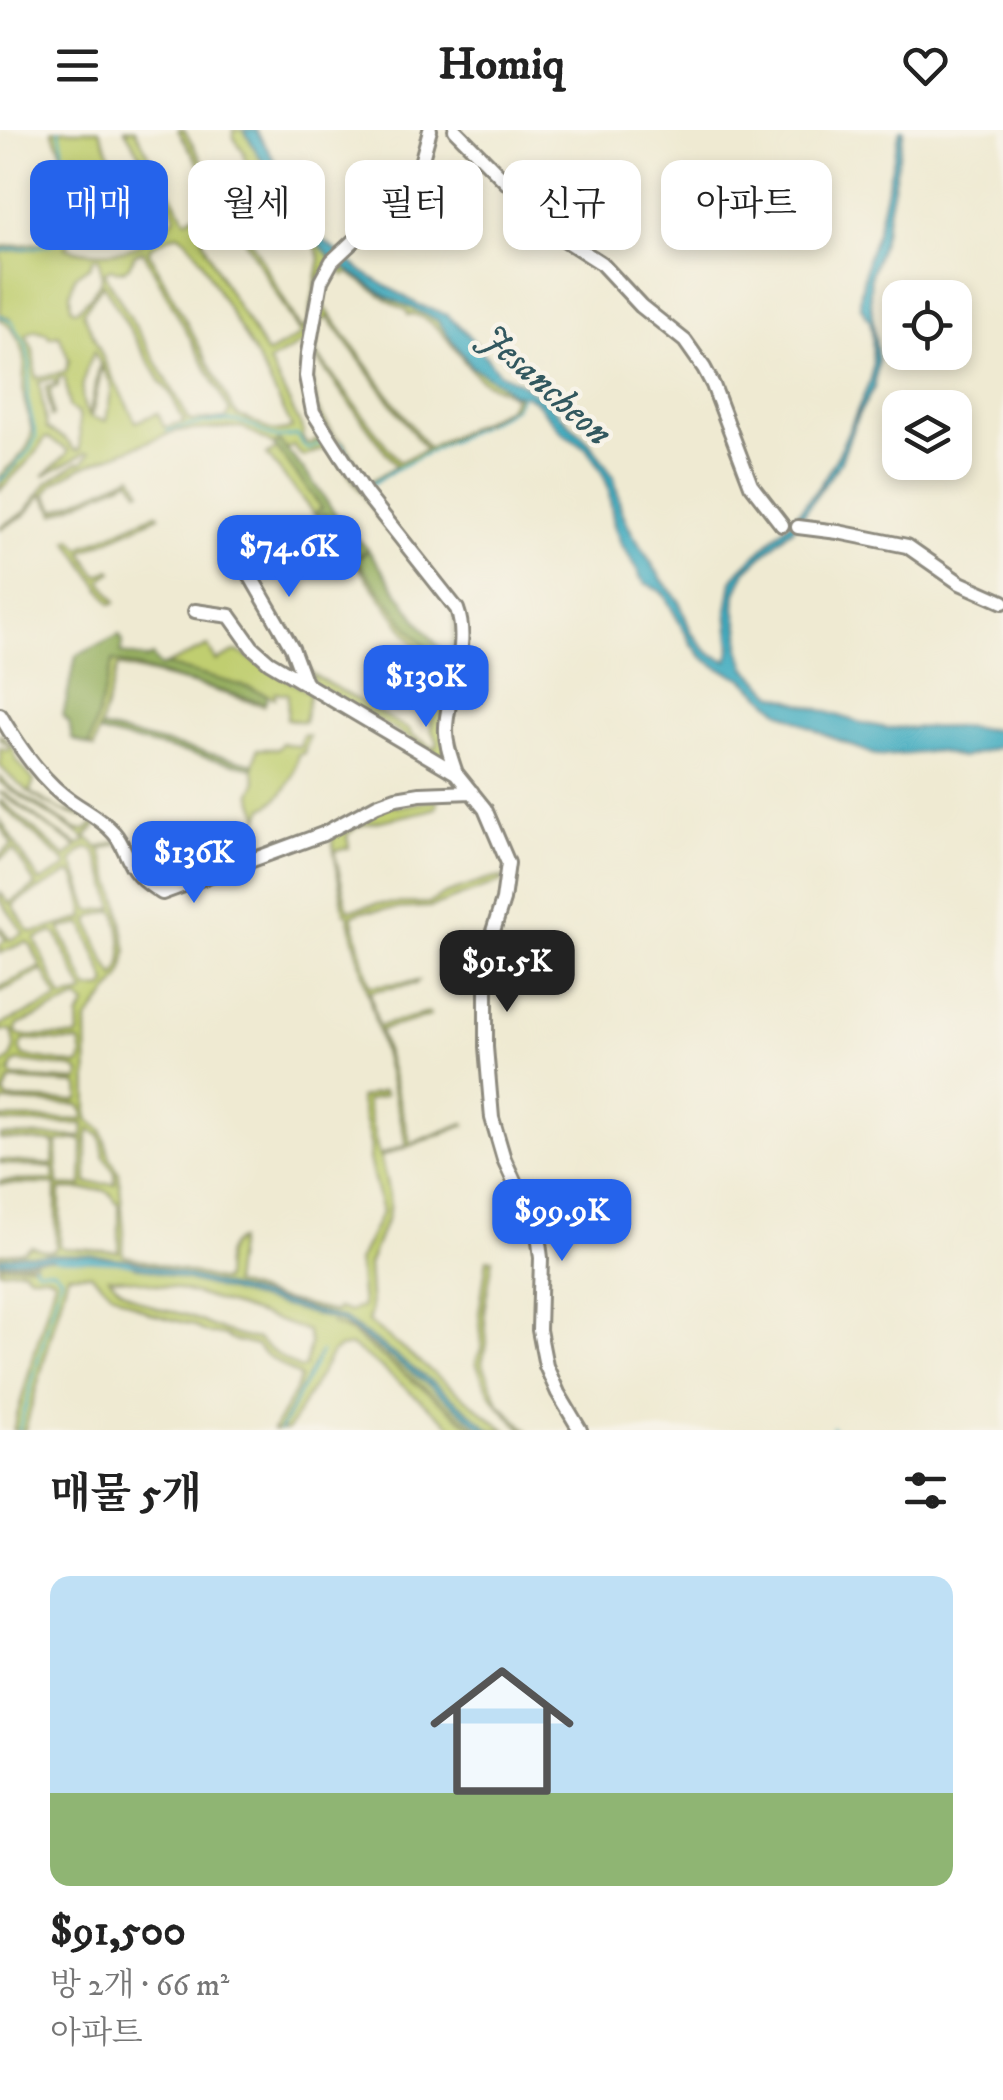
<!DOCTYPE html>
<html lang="ko">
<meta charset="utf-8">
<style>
:root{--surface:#fff;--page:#f2f2f2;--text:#222;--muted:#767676;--line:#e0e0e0;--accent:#2563eb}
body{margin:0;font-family:"IM FELL DW Pica","Noto Serif KR",serif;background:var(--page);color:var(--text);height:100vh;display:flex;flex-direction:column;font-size:38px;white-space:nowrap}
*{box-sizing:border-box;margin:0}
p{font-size:32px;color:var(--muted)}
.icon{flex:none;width:55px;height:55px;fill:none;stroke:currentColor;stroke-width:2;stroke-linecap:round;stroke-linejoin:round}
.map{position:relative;height:1300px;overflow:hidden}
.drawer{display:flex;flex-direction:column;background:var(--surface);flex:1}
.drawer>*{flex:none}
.top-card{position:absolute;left:30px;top:30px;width:945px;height:90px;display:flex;gap:20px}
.tools{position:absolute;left:882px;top:150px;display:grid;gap:20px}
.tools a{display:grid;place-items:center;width:90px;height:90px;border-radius:20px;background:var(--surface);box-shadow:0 5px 15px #0003;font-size:50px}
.price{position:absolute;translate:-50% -85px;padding:0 22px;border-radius:20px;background:var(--accent);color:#fff;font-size:32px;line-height:65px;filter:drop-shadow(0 2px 5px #0008)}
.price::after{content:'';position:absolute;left:50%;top:60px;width:30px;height:22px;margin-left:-15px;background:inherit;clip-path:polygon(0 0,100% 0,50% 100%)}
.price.selected{background:#222;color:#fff}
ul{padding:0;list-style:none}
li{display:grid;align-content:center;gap:20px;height:530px;padding:0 50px}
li+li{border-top:2px solid var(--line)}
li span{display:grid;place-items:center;height:310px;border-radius:20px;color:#555}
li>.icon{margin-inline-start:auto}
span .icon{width:180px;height:180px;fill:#fffc;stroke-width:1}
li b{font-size:42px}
h2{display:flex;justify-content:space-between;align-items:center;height:120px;padding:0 50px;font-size:42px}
.pill{padding:0 35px;border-radius:20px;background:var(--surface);box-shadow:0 5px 15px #0003;font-size:35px;line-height:90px}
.pill.selected{background:var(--accent);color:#fff}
header{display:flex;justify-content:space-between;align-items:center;height:130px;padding:0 50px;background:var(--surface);font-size:45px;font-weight:700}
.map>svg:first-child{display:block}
</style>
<header><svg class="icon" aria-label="menu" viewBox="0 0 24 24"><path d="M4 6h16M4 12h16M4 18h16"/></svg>Homiq<svg class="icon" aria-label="heart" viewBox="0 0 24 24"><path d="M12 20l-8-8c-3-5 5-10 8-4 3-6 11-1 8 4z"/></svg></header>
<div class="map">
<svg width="1003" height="1300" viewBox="0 0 1003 1300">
<rect width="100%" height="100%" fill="#f7f3e8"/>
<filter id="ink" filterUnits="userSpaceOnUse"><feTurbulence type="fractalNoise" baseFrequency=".01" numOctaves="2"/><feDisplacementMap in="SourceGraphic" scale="20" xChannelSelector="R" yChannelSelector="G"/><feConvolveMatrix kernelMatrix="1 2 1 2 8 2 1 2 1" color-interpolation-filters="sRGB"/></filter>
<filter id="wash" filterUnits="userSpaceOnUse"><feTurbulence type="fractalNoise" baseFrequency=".0048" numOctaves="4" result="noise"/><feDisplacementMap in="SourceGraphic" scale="40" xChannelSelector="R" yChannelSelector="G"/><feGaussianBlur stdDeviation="2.25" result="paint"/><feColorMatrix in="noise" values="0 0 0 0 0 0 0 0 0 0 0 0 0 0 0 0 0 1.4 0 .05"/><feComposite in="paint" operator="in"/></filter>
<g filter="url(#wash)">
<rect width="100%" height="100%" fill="#efead2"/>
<path fill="#c0ce70" stroke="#767c4e" stroke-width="2.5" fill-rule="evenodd" d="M52,0H99L115,36L129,57L144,101L148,103L164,97L175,87L174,81L125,0H135L186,90L219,68L178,0H184L221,64C232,65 236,57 241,50L245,49L250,42L244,27V22L233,7V0H244L277,57L276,60C292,85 314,105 331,128L319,150L310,203L305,243L309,274L324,304L390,399L388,401L329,316L303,327L293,316L286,320L279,312L274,315L242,297L176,301L80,338L52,355L46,364L56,380L133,345L141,360L138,361L131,349L55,384L43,364L25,385L0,399V397L25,382L48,352L77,333L83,332L90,323L87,322L43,346L67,324L68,320L48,308H45L37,322L0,360V352L18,334L0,350V345C10,335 28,322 31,308C34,296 26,281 24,268C20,244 32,230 16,206C11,198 9,194 0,189V186L11,189L0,184L2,132L0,122L37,118L14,117L0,120V117L48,112L58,106L65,98L67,74L61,42L62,22ZM75,24L106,36L134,82L144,112C126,125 86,125 66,117L74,104L76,94ZM264,57L285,92L293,88L316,118L320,128L308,195L301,200L229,71L248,61ZM224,75L301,205L267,224C242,182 210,138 197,91ZM179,104C199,118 207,143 219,163C245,207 271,251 292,298C269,309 259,290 238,286L233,279L149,122L150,117L171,106ZM143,121L230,282L226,289L192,291L188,289L178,269L106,146L105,142L111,139C125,144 130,137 135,124ZM99,127L102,149L91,166L77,180H74L71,177L70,163L75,146L90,136L94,128ZM103,154L161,252L170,263L184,292L164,297L158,283L136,292L108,239L83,182ZM35,200L47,203L49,207L59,205L69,230L66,242L36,248L33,220L26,205ZM303,213L306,215L303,246L306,272L321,307L311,314L306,313L302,307L304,302L269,232ZM94,222L100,233L89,286C76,267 84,242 94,222ZM102,236L112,256L106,291L93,288L92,285ZM59,247L65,248L69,278L79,284L80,320H75L65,309L47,299L39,252L51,249L56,251L54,255L46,257L51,287L53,286L50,259L58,256Z
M338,131L386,166L437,190L471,236L502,255L512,264L519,265L513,277L394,340L369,356L366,353L344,315L319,290L309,250L323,151ZM337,135L344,145L349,143L389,171L407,181L408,185L413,184C445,193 455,226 478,247C489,257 503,258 514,267L508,278L428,318L323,175L326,155ZM328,187L425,319V320L399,332L315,222L319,194ZM314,225L396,336L368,353L345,314L335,306L317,278L311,243Z
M277,318L322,379L314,384L267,325Z
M157,383L159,386L82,422L98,446L110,440L112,442L101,450L116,472L111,474L68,411L72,409L80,418Z
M356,429L408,497L447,542C453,521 455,502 453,480L457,487L450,632L315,554L307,540L298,519L312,544L409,600L412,605L435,619L438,612L431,600V583L438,562L429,534L354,431Z
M208,516L216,531L237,521L310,563L304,592L287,589L288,564L275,562V568L250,558L165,535Z
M113,531L265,573L264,576L200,556L118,536L94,618L89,616Z
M0,604L12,615L17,631L34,651L30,662L60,680L94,686L99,690L97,695L86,706L98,718L117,711L121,716L117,714L101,720L119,773L127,822L123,842L119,850L87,891L88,989L102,1000L110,1027L119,1043L124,1102L123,1125L222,1151L224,1148C225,1135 223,1116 238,1110L232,1154L279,1169L334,1182L338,1178L350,1182L357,1178H360L362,1177L358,1131L382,1082L369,1029L371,1017L359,968L383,961L385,965L366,971L379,1025L407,1015L348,785L344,783L331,702L391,672L397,677L436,670L438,674L436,678L426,681L358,696L347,705L349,718L334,721L348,780L377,774L429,773L445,764L490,749L503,747V751L431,777L363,781L352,785L370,856L418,851L415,854L370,861L378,896L429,883L430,886L380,900L411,1014L464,993L465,995L380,1027C385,1050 397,1079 382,1099L368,1135L371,1181L368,1192L506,1300H492L436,1255L344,1189L130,1130L90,1125L45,1124L0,1128V1124L22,1121L31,1116C40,1118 46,1124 56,1119V1054H0V1051L54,1050V1038L6,1034L0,1033V1030L53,1035L54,1012L0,1009V1005L83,1007L84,994L9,993L0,992V988L83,990L84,982L80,975L6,972L2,973L0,978V954L4,942L0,943V937C16,927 18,916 11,900L0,901V895L58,870L43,840L0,862V857L41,837L31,815L26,812L0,823V814L6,810L0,802V796L10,810L24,803L0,770V762L9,773L36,756L14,720L0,729V725L12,715L0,696V690L40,752L67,737L65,732L0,674V670L66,727L77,717L0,663H5L53,700L79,715L86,711L82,706L9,659L0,652V647L10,657L77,700H86L95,692L92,689C54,682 25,664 0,636V617L7,621L9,618V615L0,609ZM87,718L95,721L107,751L114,778L90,781C83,765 81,748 72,732L80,722ZM71,742C78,748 84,778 85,788L35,802L29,801L13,776L18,771ZM112,781L116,782C120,804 128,828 115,847L105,831L89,791L93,786ZM83,794L107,853L104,858L88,859L62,803L61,798ZM52,802L57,805L84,863L82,864L62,868L35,809ZM78,869L86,875L78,887L79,905L76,907L20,906L15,902L18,895ZM24,910L80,912L83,926L81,933L78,935L24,926L20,918ZM18,931L73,938L80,942L79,951L15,947L10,944L13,934ZM10,950L77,954L79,957L80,968L77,971L8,969L4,964ZM90,999L100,1006L104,1026L115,1043V1054L87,1053V1009ZM78,1009L83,1011L82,1056L60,1055L58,1053L57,1012ZM60,1059L103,1060L110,1063L119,1076V1122L63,1118L60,1115Z
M303,605L309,606L304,623L298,625C295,647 284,668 264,678L260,688L251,663L256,653L253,638L257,619H278L282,613L300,617Z
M28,1128L104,1130L136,1135L342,1192L426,1253L485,1300H479L362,1210L353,1201L330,1193L352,1203L361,1211L476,1300H457L380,1237L351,1216L339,1218L332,1223L288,1300H281L319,1224L279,1300H273L296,1259L300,1247L265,1224L257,1216L232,1210L225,1206L204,1202L193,1195L151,1184L111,1162L91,1144H68L25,1300H13L55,1149L46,1145H29L23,1139L0,1141V1136L35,1134V1131L0,1135V1132ZM109,1147C178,1153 242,1179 307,1201L310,1213L305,1237L301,1239C291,1236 265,1216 257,1209C232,1207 211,1195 188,1186C178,1181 166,1182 156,1178C140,1172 119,1160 109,1147Z
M487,1129H493L484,1181L487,1214L482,1232L499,1273L527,1300H523C496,1275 489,1266 476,1232L482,1216L479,1183Z"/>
<path fill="#98b162" stroke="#626e46" stroke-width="2.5" d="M279,311L307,344L352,407L359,410L368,419L355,428L338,423V420L345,415L325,384L317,387L314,384L322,378L274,315Z
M369,421L420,494L443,522L449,533L448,543L408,497L356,429Z
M119,505L123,511L121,523L146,529L152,526L160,537L165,535L250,558L268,566L265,573L113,531L89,616L72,609L69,592L63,586L76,526Z
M100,598L254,634L253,638L99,603Z"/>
<path fill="#40abbf" stroke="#366b75" stroke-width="2.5" d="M244,0H256L322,109L363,142L381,153L419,175L447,185L468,204L499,243L521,253L546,271L591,314L614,347L621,379L632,403L663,451L679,471L691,502L709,523L727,531L731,518L727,481L732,451L740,440L791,391L819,357L837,327L871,249L873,232L872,202L870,191L861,177L860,168L867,129L877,101L900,0H904L882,113L871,144L870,164L878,232L874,258L858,285L840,333L792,400L789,401L746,441L736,463L735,479L740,501V520L746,537L764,555L775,565L858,592L887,598L956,597L1003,600V616L961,628L937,621L882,626L872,624L821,603L779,581L742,548L718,538L702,527L691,513L664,465L659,460L645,453L640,447L636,437L621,414L614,395L608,356L602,342L587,319L563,303L534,270L525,265L512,264L502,255L471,236L437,190L386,166L331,128L301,95L276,60L277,57Z
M22,1124L90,1125L130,1130L344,1189L436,1255L492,1300H485L426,1253L342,1192L120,1132L35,1128L0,1132V1128Z"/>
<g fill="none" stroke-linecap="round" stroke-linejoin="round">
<path stroke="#40abbf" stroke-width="2.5" d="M0,121C18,117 37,120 55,112C84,100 66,61 65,39C64,25 63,14 59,0
M0,185L13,192L15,199L25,212L27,219L30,236L27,267L36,307L30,320L0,351
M166,301C183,296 228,287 245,293C267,302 270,312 297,305L306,318L310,319L324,311
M341,313L355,336
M368,355L369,356L394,340L504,284L514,278L522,264
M55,1129L113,1131L132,1134
M832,1297L834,1300
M19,1300L61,1147L54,1140L36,1139L34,1134
M280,1300L321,1222"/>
</g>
</g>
<g filter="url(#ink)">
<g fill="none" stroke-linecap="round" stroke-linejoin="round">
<g stroke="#8d8a7e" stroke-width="18">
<path id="minor" d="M430,0L418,44L410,58L332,131L321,151L308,223L306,246L313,282L366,364L457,479C471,517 448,558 446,597C445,613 451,628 456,643
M455,0L559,106L601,133L641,176L685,211L704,238L713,255L751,355L782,395
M798,397L838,402L907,416L960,453L1003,472
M228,407L292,518L305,553
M195,481L230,486L252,517L269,532L456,643L485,679L508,733L503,770L486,823V917L492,988L504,1029L538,1104L541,1128L539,1200L546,1236L558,1263L580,1300
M0,585C17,614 37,644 63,665C80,679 99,686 114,703C121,711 124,720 129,730C136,745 148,754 162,763L323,704L377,675L396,668L420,664L472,662"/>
</g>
<use href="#minor" stroke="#fff" stroke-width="12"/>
</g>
</g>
<g text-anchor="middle" stroke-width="9" stroke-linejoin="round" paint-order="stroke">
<g font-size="38" font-style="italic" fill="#32585f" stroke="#f7f3e8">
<text transform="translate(547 254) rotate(42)" y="13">Jesancheon</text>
</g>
</g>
</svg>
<div class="tools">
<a><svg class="icon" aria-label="locate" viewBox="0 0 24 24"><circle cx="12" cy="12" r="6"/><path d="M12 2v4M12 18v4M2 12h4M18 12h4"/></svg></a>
<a><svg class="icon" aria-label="layers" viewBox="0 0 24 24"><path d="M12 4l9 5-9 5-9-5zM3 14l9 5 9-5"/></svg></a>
</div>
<b class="price" style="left:289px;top:470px">$74.6K</b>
<b class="price" style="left:426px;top:600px">$130K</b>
<b class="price" style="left:194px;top:776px">$136K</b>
<b class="price selected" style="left:507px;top:885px">$91.5K</b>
<b class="price" style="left:562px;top:1134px">$99.9K</b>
<div class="top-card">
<a class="pill selected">매매</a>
<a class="pill">월세</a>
<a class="pill">필터</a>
<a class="pill">신규</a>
<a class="pill">아파트</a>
</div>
</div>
<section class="drawer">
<h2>매물 5개<svg class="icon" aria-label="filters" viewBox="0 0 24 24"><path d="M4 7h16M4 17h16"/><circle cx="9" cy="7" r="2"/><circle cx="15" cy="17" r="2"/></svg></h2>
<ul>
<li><span style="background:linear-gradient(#bfe0f5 70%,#8fb573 0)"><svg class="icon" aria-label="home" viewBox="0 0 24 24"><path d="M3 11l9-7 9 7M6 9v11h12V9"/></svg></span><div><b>$91,500</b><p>방 2개 · 66 m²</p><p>아파트</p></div></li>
</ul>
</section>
